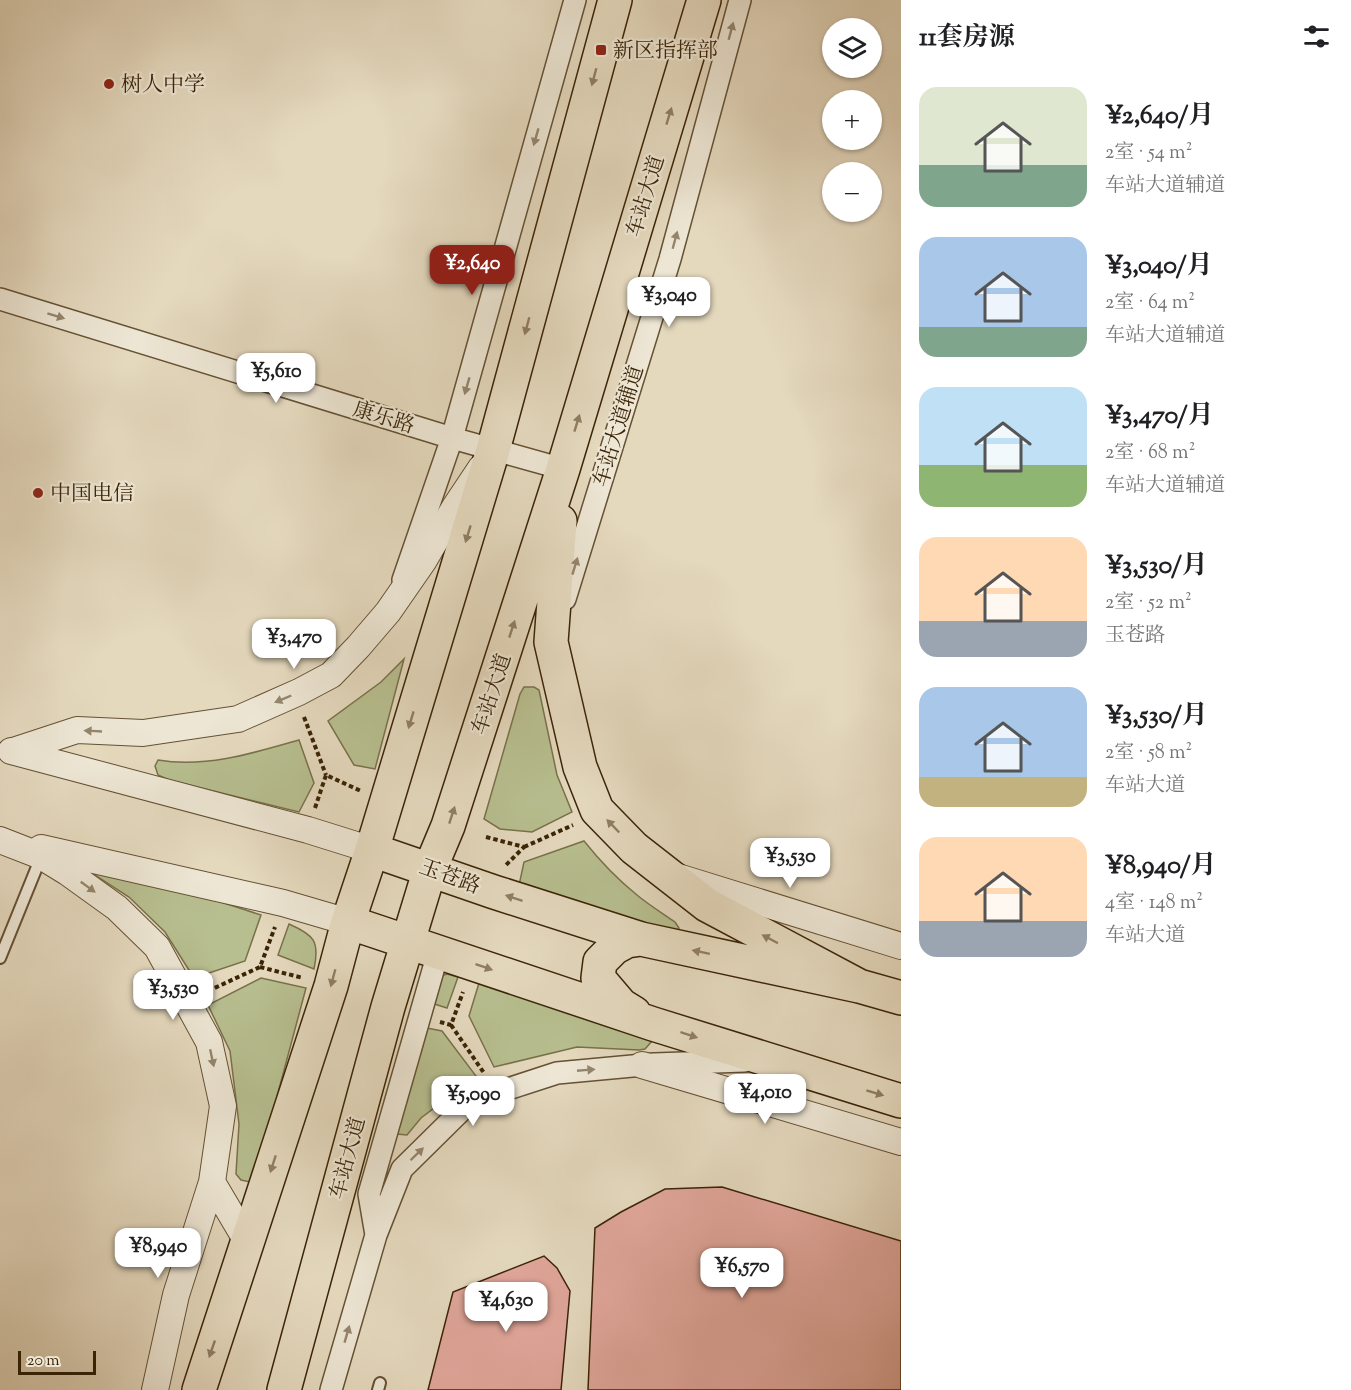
<!DOCTYPE html>
<html lang="zh">
<meta charset="utf-8">
<style>
:root{--surface:#fff;--page:#f6f6f6;--text:#202124;--muted:#757577;--accent:#8f2418}
body{margin:0;font-family:"Sorts Mill Goudy","Noto Serif SC",serif;background:var(--page);color:var(--text);height:100vh;display:flex;flex-direction:column;font-size:22px;white-space:nowrap}
*{box-sizing:border-box;margin:0}
p{font-size:20px;color:var(--muted)}
.icon{flex:none;width:33px;height:33px;fill:none;stroke:currentColor;stroke-width:2;stroke-linecap:round;stroke-linejoin:round}
.map{position:relative;flex:1;overflow:hidden}
.drawer{display:flex;flex-direction:column;background:var(--surface);width:450px}
.drawer>*{flex:none}
.controls{position:absolute;left:822px;top:18px;display:grid;gap:12px}
.controls a{display:grid;place-items:center;width:60px;height:60px;border-radius:50%;background:var(--surface);box-shadow:0 2px 4px #0004;font-size:30px}
.scale{position:absolute;left:18px;bottom:15px;width:78px;box-sizing:border-box;padding-left:6px;border:3px solid #3b2406;border-top:0;font-size:16px;line-height:21px;white-space:nowrap;color:#3b2406;-webkit-text-stroke:4px #ede6d4;paint-order:stroke}
.price{position:absolute;translate:-50% -51px;padding:0 14px;border-radius:12px;background:#fff;color:#222;font-size:20px;line-height:39px;filter:drop-shadow(0 2px 3px #0008)}
.price::after{content:'';position:absolute;left:50%;top:36px;width:18px;height:14px;margin-left:-9px;background:inherit;clip-path:polygon(0 0,100% 0,50% 100%)}
.price.selected{background:var(--accent);color:#fff}
ul{padding:0;list-style:none}
li{display:flex;align-items:center;gap:18px;height:150px;padding:0 18px}
li span{display:grid;place-items:center;flex:none;width:168px;height:120px;border-radius:18px;color:#555}
li>.icon{margin-inline-start:auto}
span .icon{width:72px;height:72px;fill:#fffc;stroke-width:1}
li b{font-size:26px}
h2{display:flex;justify-content:space-between;align-items:center;height:72px;padding:0 18px;font-size:26px}
main{display:flex;flex:1;min-height:0}
.map>svg:first-child{display:block}
</style>
<main>
<div class="map">
<svg width="901" height="1390" viewBox="0 0 901 1390">
<rect width="100%" height="100%" fill="#e4d8bd"/>
<filter id="stains"><feTurbulence type="fractalNoise" baseFrequency=".00333" numOctaves="4"/><feColorMatrix values="0 0 0 0 .2 0 0 0 0 .09 0 0 0 0 .02 0 0 0 .5 -.17"/></filter>
<radialGradient id="worn" r=".72"><stop offset=".6" stop-color="#630" stop-opacity="0"/><stop offset="1" stop-color="#630" stop-opacity=".3"/></radialGradient>
<path fill="#b7be8f" stroke="#79714a" stroke-width="1.5" d="M404,659L375,769L354,765L328,721L381,682Z
M524,687H534L539,690L557,775L572,812L532,832L500,829L484,819L520,694Z
M299,740L314,783L299,812L169,780L158,775L155,766L158,760C206,768 254,753 299,740Z
M584,841C600,861 617,879 637,895C649,905 662,913 675,922L679,928L675,937L518,890L524,862Z
M101,863L261,915L245,961L194,978L165,932L129,897L90,872Z
M289,924C314,935 320,941 314,969L278,955Z
M447,974L458,977L447,1008L428,1002L438,977Z
M261,978L306,988L256,1175L250,1182L241,1180L236,1174L239,1124L230,1051L208,1005Z
M479,983L648,1032L652,1041L645,1049L639,1050L577,1047L494,1067L469,1016Z
M427,1028L442,1031L476,1076L421,1118L407,1135L397,1134L398,1126Z"/>
<path fill="#e0a69a" stroke="#3b2406" stroke-width="1.5" d="M722,1187L901,1241V1390H588L595,1228L621,1212L665,1189Z
M544,1256L557,1268L570,1291L561,1390H428L453,1292Z"/>
<g fill="none" stroke-linecap="round" stroke-linejoin="round">
<g stroke="#655134" stroke-width="14">
<path id="service" d="M0,958L41,857
M378,1390L380,1383"/>
</g>
<g stroke="#655134" stroke-width="24">
<path id="minor" d="M0,299L452,438L563,469
M403,580L452,438L575,0
M565,599L670,259L740,0
M376,1235L369,1194L438,953
M331,1390L376,1235L402,1169L471,1101L557,1073L654,1064L745,1061"/>
</g>
<g stroke="#655134" stroke-width="28">
<path id="tertiary" d="M11,751L308,830L372,850
M13,751L77,730L143,733L238,719L299,692L331,675L358,647L388,612L424,560L455,507L481,468
M0,840L41,856L67,872L117,908L157,947L209,1042L223,1106L212,1182L248,1243
M41,848L283,903L348,922
M678,877L901,946
M642,1065L901,1142
M155,1390L176,1295L212,1182"/>
</g>
<g stroke="#3b2406" stroke-width="36">
<path id="primary" d="M560,521L551,642L580,767L597,810L634,848L707,905L859,986
M372,850L494,892L641,939L859,986L901,998
M348,922L653,1024L901,1101
M634,1013L621,1005L598,978L600,962L614,948L627,941L641,939
M199,1390L331,986L348,922L372,850L493,450L615,0
M284,1390L388,1007L430,869L448,826L563,469L704,0"/>
</g>
<path stroke="#3b2406" stroke-width="4" stroke-dasharray="4.5 3" stroke-linecap="butt" d="M304,717L326,775
M315,808L326,775L361,791
M486,837L524,847L505,866
M524,847L573,825
M260,967L303,978
M208,991L260,967L275,927
M440,1022L451,1025L463,992
M451,1025L484,1073"/>
<use href="#service" stroke="#ede6d4" stroke-width="10"/>
<use href="#minor" stroke="#ede6d4" stroke-width="21"/>
<use href="#tertiary" stroke="#ede6d4" stroke-width="26"/>
<use href="#primary" stroke="#e4d8bd" stroke-width="33"/>
</g>
<defs><path id="oneway-solid" d="M-6-.8H1V-3.2L6.5 0L1 3.2V.8H-6Z" transform="scale(1.5)"/></defs>
<g fill="#94856d">
<use href="#oneway-solid" transform="translate(731 31) rotate(-75)"/>
<use href="#oneway-solid" transform="translate(536 137) rotate(106)"/>
<use href="#oneway-solid" transform="translate(675 240) rotate(-75)"/>
<use href="#oneway-solid" transform="translate(56 316) rotate(17)"/>
<use href="#oneway-solid" transform="translate(467 386) rotate(106)"/>
<use href="#oneway-solid" transform="translate(575 566) rotate(-73)"/>
<use href="#oneway-solid" transform="translate(283 699) rotate(157)"/>
<use href="#oneway-solid" transform="translate(93 731) rotate(-177)"/>
<use href="#oneway-solid" transform="translate(88 887) rotate(36)"/>
<use href="#oneway-solid" transform="translate(212 1058) rotate(78)"/>
<use href="#oneway-solid" transform="translate(586 1070) rotate(-5)"/>
<use href="#oneway-solid" transform="translate(417 1154) rotate(-44)"/>
<use href="#oneway-solid" transform="translate(347 1334) rotate(-74)"/>
</g>
<g fill="#907e62">
<use href="#oneway-solid" transform="translate(594 77) rotate(105)"/>
<use href="#oneway-solid" transform="translate(669 116) rotate(-73)"/>
<use href="#oneway-solid" transform="translate(527 326) rotate(105)"/>
<use href="#oneway-solid" transform="translate(577 423) rotate(-73)"/>
<use href="#oneway-solid" transform="translate(468 534) rotate(107)"/>
<use href="#oneway-solid" transform="translate(512 629) rotate(-72)"/>
<use href="#oneway-solid" transform="translate(411 720) rotate(107)"/>
<use href="#oneway-solid" transform="translate(452 815) rotate(-72)"/>
<use href="#oneway-solid" transform="translate(613 826) rotate(-134)"/>
<use href="#oneway-solid" transform="translate(514 898) rotate(-162)"/>
<use href="#oneway-solid" transform="translate(770 939) rotate(-152)"/>
<use href="#oneway-solid" transform="translate(701 952) rotate(-168)"/>
<use href="#oneway-solid" transform="translate(484 967) rotate(19)"/>
<use href="#oneway-solid" transform="translate(333 978) rotate(105)"/>
<use href="#oneway-solid" transform="translate(689 1035) rotate(18)"/>
<use href="#oneway-solid" transform="translate(875 1093) rotate(17)"/>
<use href="#oneway-solid" transform="translate(273 1164) rotate(108)"/>
<use href="#oneway-solid" transform="translate(212 1349) rotate(109)"/>
</g>
<g fill="#8f2418" stroke="#ede6d4" stroke-width="2">
<rect x="595" y="44" width="12" height="12" rx="3"/>
<circle cx="109" cy="84" r="6"/>
<circle cx="38" cy="493" r="6"/>
</g>
<g text-anchor="middle" stroke-width="4.5" stroke-linejoin="round" paint-order="stroke">
<g font-size="21" fill="#3b2406" stroke="#ede6d4" text-anchor="start">
<text x="613" y="57">新区指挥部</text>
<text x="121" y="91">树人中学</text>
<text x="50" y="500">中国电信</text>
</g>
<g font-size="21" fill="#3b2406" stroke="#ede6d4">
<text transform="translate(645 196) rotate(-73)" y="7">车站大道</text>
<text transform="translate(384 417) rotate(17)" y="7">康乐路</text>
<text transform="translate(618 426) rotate(-73)" y="7">车站大道辅道</text>
<text transform="translate(491 694) rotate(-72)" y="7">车站大道</text>
<text transform="translate(450 876) rotate(20)" y="7">玉苍路</text>
<text transform="translate(347 1158) rotate(-75)" y="7">车站大道</text>
</g>
</g>
<rect width="100%" height="100%" filter="url(#stains)"/>
<rect width="100%" height="100%" fill="url(#worn)"/>
</svg>
<div class="controls">
<a><svg class="icon" aria-label="layers" viewBox="0 0 24 24"><path d="M12 4l9 5-9 5-9-5zM3 14l9 5 9-5"/></svg></a>
<a>+</a>
<a>−</a>
</div>
<div class="scale">20 m</div>
<b class="price selected" style="left:472px;top:296px">¥2,640</b>
<b class="price" style="left:669px;top:328px">¥3,040</b>
<b class="price" style="left:276px;top:404px">¥5,610</b>
<b class="price" style="left:294px;top:670px">¥3,470</b>
<b class="price" style="left:790px;top:889px">¥3,530</b>
<b class="price" style="left:173px;top:1021px">¥3,530</b>
<b class="price" style="left:765px;top:1125px">¥4,010</b>
<b class="price" style="left:473px;top:1127px">¥5,090</b>
<b class="price" style="left:158px;top:1279px">¥8,940</b>
<b class="price" style="left:742px;top:1299px">¥6,570</b>
<b class="price" style="left:506px;top:1333px">¥4,630</b>
</div>
<section class="drawer">
<h2>11套房源<svg class="icon" aria-label="filters" viewBox="0 0 24 24"><path d="M4 7h16M4 17h16"/><circle cx="9" cy="7" r="2"/><circle cx="15" cy="17" r="2"/></svg></h2>
<ul>
<li><span style="background:linear-gradient(#dfe7d0 65%,#7fa58c 0)"><svg class="icon" aria-label="home" viewBox="0 0 24 24"><path d="M3 11l9-7 9 7M6 9v11h12V9"/></svg></span><div><b>¥2,640/月</b><p>2室 · 54 m²</p><p>车站大道辅道</p></div></li>
<li><span style="background:linear-gradient(#a9c7e8 75%,#7fa58c 0)"><svg class="icon" aria-label="home" viewBox="0 0 24 24"><path d="M3 11l9-7 9 7M6 9v11h12V9"/></svg></span><div><b>¥3,040/月</b><p>2室 · 64 m²</p><p>车站大道辅道</p></div></li>
<li><span style="background:linear-gradient(#bfe0f5 65%,#8fb573 0)"><svg class="icon" aria-label="home" viewBox="0 0 24 24"><path d="M3 11l9-7 9 7M6 9v11h12V9"/></svg></span><div><b>¥3,470/月</b><p>2室 · 68 m²</p><p>车站大道辅道</p></div></li>
<li><span style="background:linear-gradient(#ffd9b3 70%,#9aa5b1 0)"><svg class="icon" aria-label="home" viewBox="0 0 24 24"><path d="M3 11l9-7 9 7M6 9v11h12V9"/></svg></span><div><b>¥3,530/月</b><p>2室 · 52 m²</p><p>玉苍路</p></div></li>
<li><span style="background:linear-gradient(#a9c7e8 75%,#c2b280 0)"><svg class="icon" aria-label="home" viewBox="0 0 24 24"><path d="M3 11l9-7 9 7M6 9v11h12V9"/></svg></span><div><b>¥3,530/月</b><p>2室 · 58 m²</p><p>车站大道</p></div></li>
<li><span style="background:linear-gradient(#ffd9b3 70%,#9aa5b1 0)"><svg class="icon" aria-label="home" viewBox="0 0 24 24"><path d="M3 11l9-7 9 7M6 9v11h12V9"/></svg></span><div><b>¥8,940/月</b><p>4室 · 148 m²</p><p>车站大道</p></div></li>
</ul>
</section>
</main>
